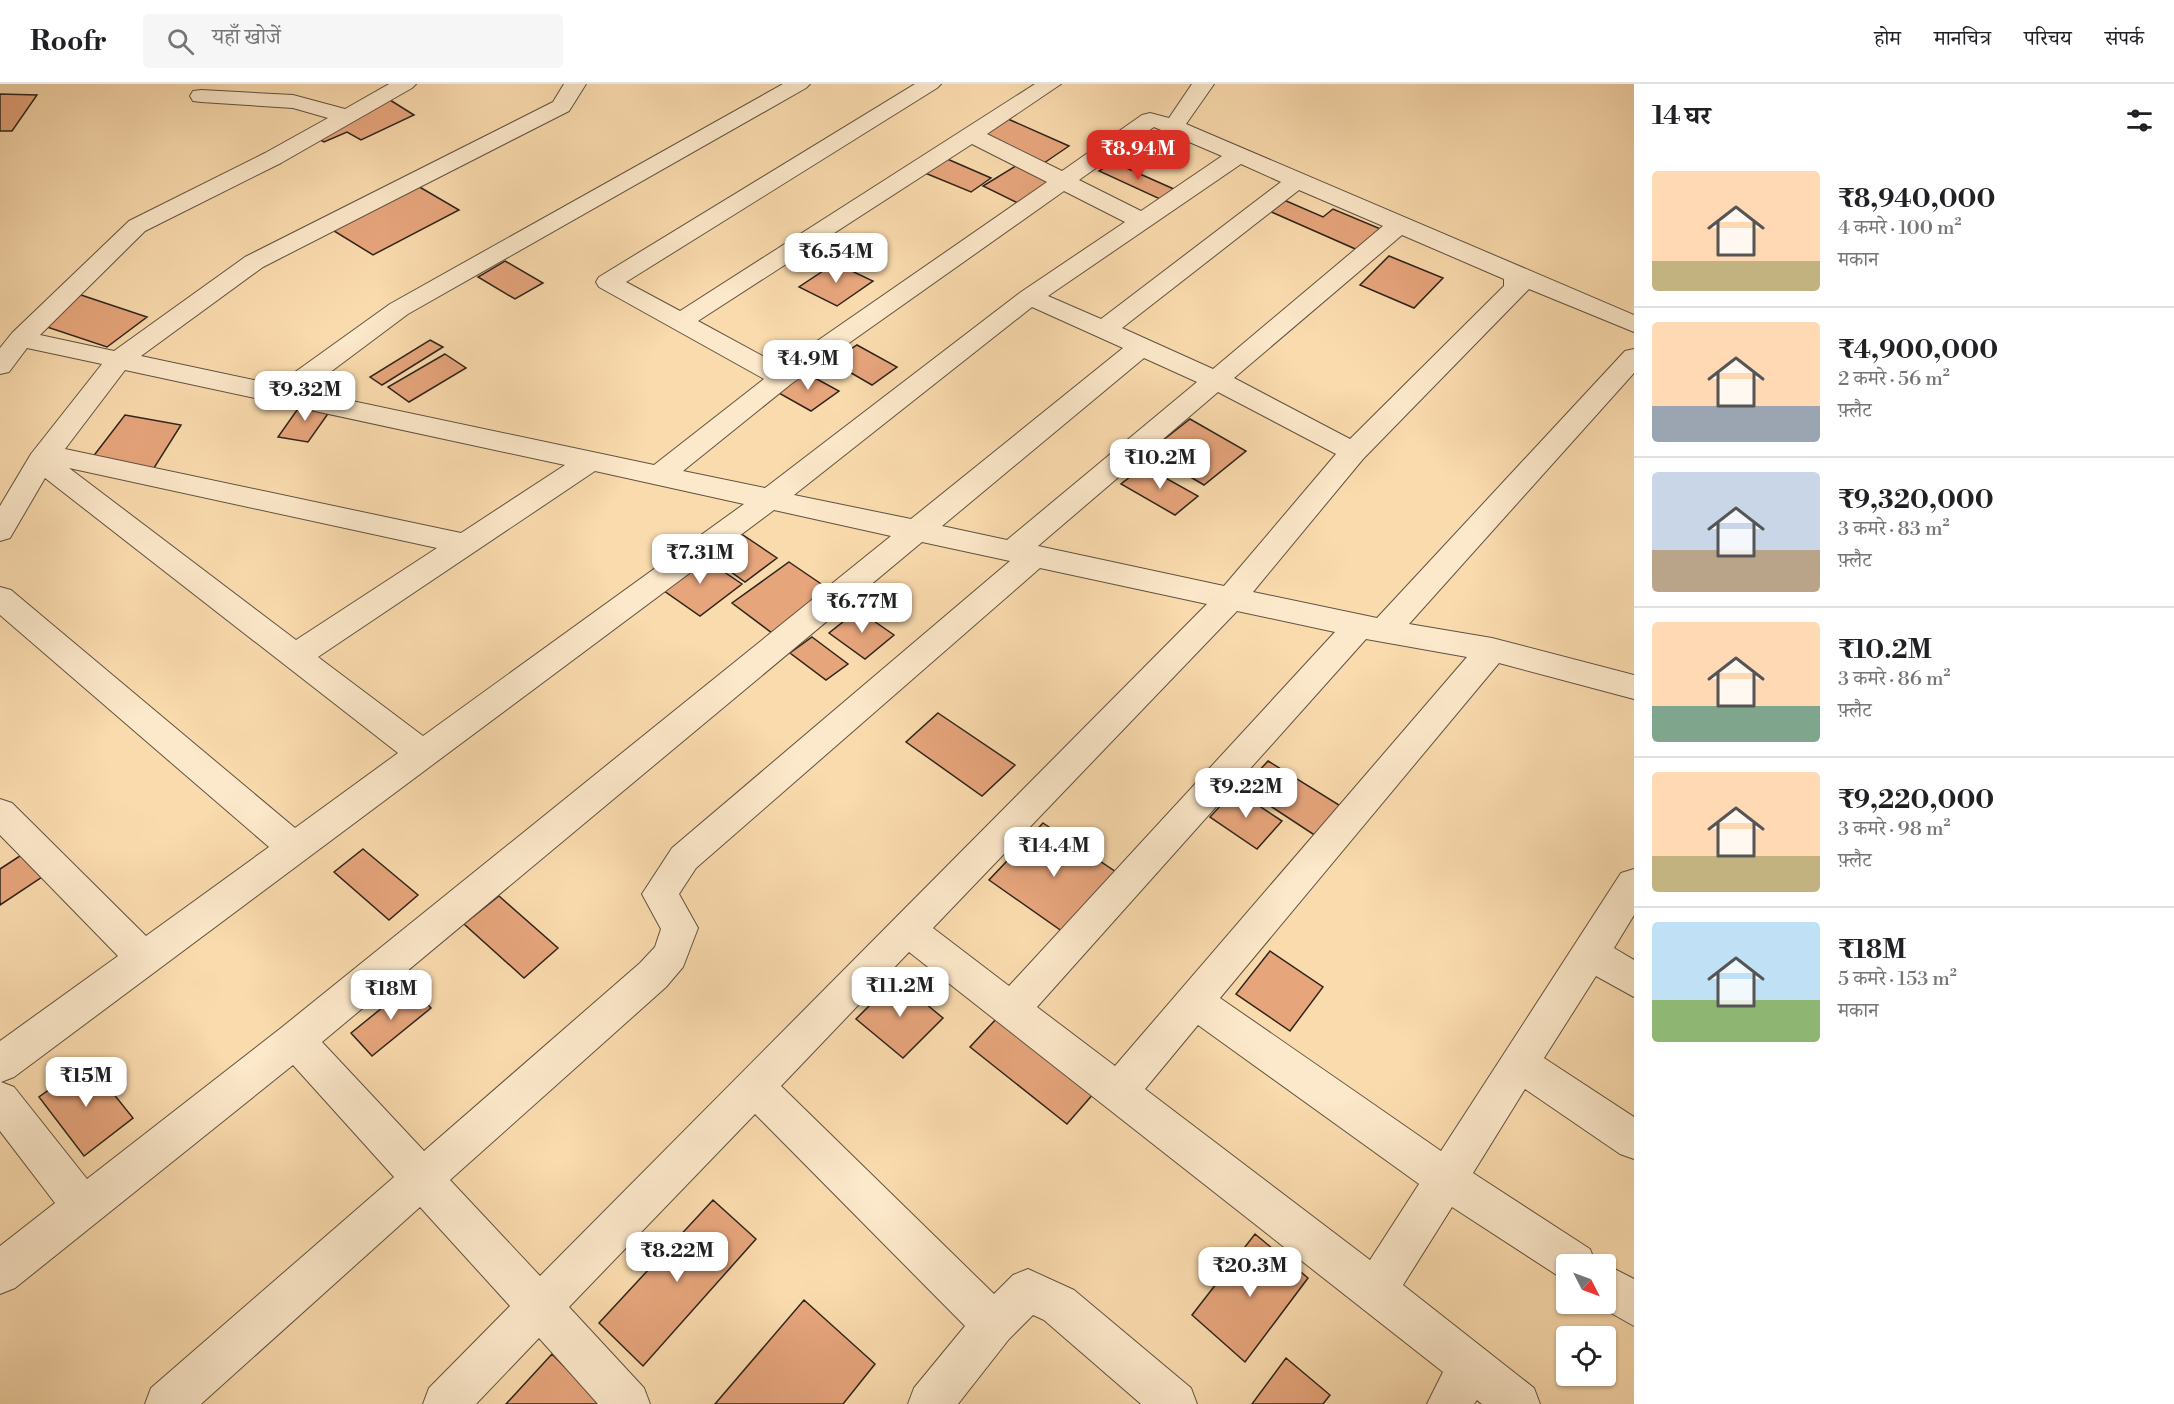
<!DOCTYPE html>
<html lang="hi">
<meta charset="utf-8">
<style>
:root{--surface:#fff;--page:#f6f6f6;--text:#202124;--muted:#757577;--line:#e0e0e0;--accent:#d93025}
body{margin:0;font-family:"Libre Bodoni","Noto Serif Devanagari",serif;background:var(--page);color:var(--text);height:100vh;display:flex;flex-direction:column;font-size:22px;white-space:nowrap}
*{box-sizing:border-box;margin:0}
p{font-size:20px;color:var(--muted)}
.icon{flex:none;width:33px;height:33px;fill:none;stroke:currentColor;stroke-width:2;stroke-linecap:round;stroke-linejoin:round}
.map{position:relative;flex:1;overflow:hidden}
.side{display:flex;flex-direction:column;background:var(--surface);width:540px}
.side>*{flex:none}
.needle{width:39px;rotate:132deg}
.buttons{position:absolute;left:1556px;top:1170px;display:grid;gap:12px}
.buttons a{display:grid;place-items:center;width:60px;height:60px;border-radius:6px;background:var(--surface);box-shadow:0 2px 4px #0004;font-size:30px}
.price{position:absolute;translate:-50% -51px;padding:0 14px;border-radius:12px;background:#fff;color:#222;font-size:20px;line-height:39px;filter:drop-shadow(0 2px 3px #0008)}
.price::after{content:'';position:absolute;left:50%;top:36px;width:18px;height:14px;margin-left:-9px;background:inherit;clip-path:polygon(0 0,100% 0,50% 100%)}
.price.selected{background:var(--accent);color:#fff}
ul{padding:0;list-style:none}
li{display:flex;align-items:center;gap:18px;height:150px;padding:0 18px}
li+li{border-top:2px solid var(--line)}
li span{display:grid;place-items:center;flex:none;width:168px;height:120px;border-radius:6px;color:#555}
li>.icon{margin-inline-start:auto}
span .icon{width:72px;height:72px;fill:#fffc;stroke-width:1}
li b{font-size:26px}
h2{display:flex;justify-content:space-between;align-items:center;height:72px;padding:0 18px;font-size:26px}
header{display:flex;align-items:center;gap:36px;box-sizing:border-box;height:84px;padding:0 30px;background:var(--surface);border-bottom:2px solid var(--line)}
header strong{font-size:28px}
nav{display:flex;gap:33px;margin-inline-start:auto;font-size:21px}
.search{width:420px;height:54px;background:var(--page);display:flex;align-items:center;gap:15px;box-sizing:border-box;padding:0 21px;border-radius:6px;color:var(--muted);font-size:22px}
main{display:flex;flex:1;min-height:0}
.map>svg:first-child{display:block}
</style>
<header>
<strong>Roofr</strong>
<div class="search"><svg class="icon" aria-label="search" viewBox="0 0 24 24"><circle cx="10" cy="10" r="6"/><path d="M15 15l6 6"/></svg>यहाँ खोजें</div>
<nav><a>होम</a><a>मानचित्र</a><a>परिचय</a><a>संपर्क</a></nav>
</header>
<main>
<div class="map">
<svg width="1634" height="1320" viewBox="0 0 1634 1320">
<rect width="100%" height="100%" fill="#fadbae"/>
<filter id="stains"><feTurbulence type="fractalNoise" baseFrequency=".00333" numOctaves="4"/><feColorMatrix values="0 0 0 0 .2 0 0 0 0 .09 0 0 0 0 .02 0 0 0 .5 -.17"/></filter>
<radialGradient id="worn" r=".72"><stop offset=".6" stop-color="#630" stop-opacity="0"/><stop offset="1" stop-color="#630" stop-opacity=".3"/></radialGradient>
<path fill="#e7a57c" stroke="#2e241b" stroke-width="1.5" d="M0,10L37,11L12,47H0Z
M390,16L414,31L361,56L347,48L324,58L313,52Z
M1008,35L1069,62L1044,79L983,51Z
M945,74L991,94L971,108L925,89Z
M1113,78L1176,106L1162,116L1099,87Z
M1019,80L1058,98L1022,121L983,102Z
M411,98L459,126L373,171L326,142Z
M1284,116L1323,133L1333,125L1383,146L1360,167L1269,127Z
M1389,172L1443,194L1414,224L1360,201Z
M505,177L543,199L515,215L478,193Z
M835,179L873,197L837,222L799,203Z
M81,211L147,233L107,263L41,241Z
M430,256L443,263L382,301L370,293Z
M857,261L897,283L872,301L832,278Z
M445,270L466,284L409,318L388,303Z
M804,288L839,307L811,327L777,308Z
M302,319L332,324L308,358L278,353Z
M125,331L181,341L154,384L92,374Z
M1190,335L1246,367L1204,401L1148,368Z
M1144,382L1198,412L1175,431L1121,400Z
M740,449L777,474L745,498L708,471Z
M699,471L742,500L700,532L657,502Z
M789,478L830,506L772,549L732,519Z
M858,526L894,551L865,575L829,549Z
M812,553L848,580L826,596L790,569Z
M938,629L1015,681L982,712L906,658Z
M1268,677L1347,726L1322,756L1243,704Z
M1235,706L1282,737L1257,765L1210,733Z
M1043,739L1119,790L1066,850L989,796Z
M363,765L418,811L389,836L334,788Z
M29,766L48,789L0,821V785Z
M499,812L558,864L524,894L464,840Z
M1270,867L1323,903L1290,947L1236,910Z
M896,895L943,934L903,974L856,935Z
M409,902L431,924L372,972L351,949Z
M998,933L1094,1009L1067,1040L970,963Z
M88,978L133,1034L84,1072L39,1013Z
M713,1116L756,1155L643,1282L599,1239Z
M1255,1150L1308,1194L1245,1278L1192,1231Z
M804,1216L875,1280L843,1320H715Z
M552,1270L599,1318L597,1320H506Z
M1286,1274L1330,1311L1323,1320H1252Z"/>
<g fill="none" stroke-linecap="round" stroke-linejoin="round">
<g stroke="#615240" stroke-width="2">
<path id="minor" d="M389,0H416L412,4L281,79L145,147L40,251L114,267L245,173L553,18L564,0H586L569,27L263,183L141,272L277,301L390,220L783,0H810L806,4L408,230L305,307L654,381L764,295L599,203L596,198L599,193L915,0H941L937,4L626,198L680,227L1035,0H1061L987,50L1062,87L1142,31L1150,29L1169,34L1192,0H1214L1186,40L1634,231V248L1529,205L1363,375L1253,508L1377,534L1625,267L1634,265V289L1409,540L1492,554L1634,591V615L1499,579L1220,914L1441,1067L1621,789L1634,785V831L1614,864L1634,876V913L1596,892L1544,974L1634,1033V1075L1620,1070L1525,1005L1473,1089L1590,1165L1596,1180H1566V1197L1452,1123L1403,1201L1534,1304L1540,1320H1482L1477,1316L1474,1320H1427L1443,1288L909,868L781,1002L994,1210L1013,1191L1028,1185L1074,1206L1191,1304L1197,1320H1141L1044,1236L1033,1231L1009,1255L958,1320H908L914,1304L965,1242L755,1030L569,1223L644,1304L650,1320H598L539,1254L476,1320H423L429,1304L510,1222L420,1123L201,1320H145L151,1304L394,1093L293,981L15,1204L0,1210V1162L55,1119L0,1047V957L118,872L0,751V715L12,719L146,852L269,763L0,531V503L11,506L295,744L398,669L45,394L10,454L0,457V422L31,370L102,280L27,264L9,288L0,290V264L12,249L129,137L265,69L328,34L293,24L201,18L193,17L190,12L193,7L201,6L293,11L345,25ZM1154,43L1222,72L1141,127L1079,96ZM972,60L1047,98L781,282L698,237ZM1241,80L1281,98L1101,235L1048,212ZM1299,106L1383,142L1213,285L1122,244ZM1064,107L1125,138L1021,208L765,404L683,387L791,300ZM1402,151L1504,195V202L1350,355L1234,294ZM1032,223L1123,264L911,435L794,411ZM1144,274L1197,298L1007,456L942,442ZM125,286L565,381L461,449L65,365ZM1218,308L1336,370L1224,502L1038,462ZM69,384L437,464L296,556ZM595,387L744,420L423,652L318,573ZM774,426L891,452L281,944L87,1095L14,1003L1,998L14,993ZM922,458L1010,477L672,764L642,810L661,845L655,863L640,879L424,1067L322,958ZM1040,484L1207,520L540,1192L450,1096L666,903L683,883L698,844L679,810L696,784ZM1237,527L1335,548L1009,902L933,844ZM1366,555L1467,573L1115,982L1037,923ZM1198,941L1419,1100L1370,1176L1145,1005Z
M1603,1180H1605L1634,1195V1242L1595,1220H1605Z"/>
</g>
<use href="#minor" fill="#fce8ca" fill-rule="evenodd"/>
</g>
<rect width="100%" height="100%" filter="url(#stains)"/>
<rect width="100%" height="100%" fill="url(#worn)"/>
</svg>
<div class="buttons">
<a><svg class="needle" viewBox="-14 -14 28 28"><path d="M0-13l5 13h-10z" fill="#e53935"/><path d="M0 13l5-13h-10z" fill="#757577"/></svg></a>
<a><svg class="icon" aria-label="locate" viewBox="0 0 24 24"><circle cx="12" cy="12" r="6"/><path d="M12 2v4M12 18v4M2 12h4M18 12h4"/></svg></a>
</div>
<b class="price selected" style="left:1138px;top:97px">₹8.94M</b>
<b class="price" style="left:836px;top:200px">₹6.54M</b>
<b class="price" style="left:808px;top:307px">₹4.9M</b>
<b class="price" style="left:305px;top:338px">₹9.32M</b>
<b class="price" style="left:1160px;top:406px">₹10.2M</b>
<b class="price" style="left:700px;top:501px">₹7.31M</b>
<b class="price" style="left:862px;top:550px">₹6.77M</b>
<b class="price" style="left:1246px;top:735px">₹9.22M</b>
<b class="price" style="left:1054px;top:794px">₹14.4M</b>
<b class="price" style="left:900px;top:934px">₹11.2M</b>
<b class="price" style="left:391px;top:937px">₹18M</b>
<b class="price" style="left:86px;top:1024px">₹15M</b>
<b class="price" style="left:677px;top:1199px">₹8.22M</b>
<b class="price" style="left:1250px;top:1214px">₹20.3M</b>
</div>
<section class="side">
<h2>14 घर<svg class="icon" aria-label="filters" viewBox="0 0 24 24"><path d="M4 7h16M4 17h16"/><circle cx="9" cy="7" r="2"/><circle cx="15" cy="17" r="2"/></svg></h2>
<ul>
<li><span style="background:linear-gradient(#ffd9b3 75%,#c2b280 0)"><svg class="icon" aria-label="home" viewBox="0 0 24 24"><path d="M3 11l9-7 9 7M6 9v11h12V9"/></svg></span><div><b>₹8,940,000</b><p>4 कमरे · 100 m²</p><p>मकान</p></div></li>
<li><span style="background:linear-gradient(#ffd9b3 70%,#9aa5b1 0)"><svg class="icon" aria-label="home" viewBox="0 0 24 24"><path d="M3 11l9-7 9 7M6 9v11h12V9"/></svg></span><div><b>₹4,900,000</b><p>2 कमरे · 56 m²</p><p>फ़्लैट</p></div></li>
<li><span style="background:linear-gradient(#c9d6e8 65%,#b9a48a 0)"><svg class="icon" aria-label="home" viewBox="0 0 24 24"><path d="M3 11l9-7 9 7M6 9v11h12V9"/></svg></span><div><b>₹9,320,000</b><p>3 कमरे · 83 m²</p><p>फ़्लैट</p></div></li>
<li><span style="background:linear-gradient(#ffd9b3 70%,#7fa58c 0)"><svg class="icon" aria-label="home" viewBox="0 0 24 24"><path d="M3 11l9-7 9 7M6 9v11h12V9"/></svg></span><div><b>₹10.2M</b><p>3 कमरे · 86 m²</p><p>फ़्लैट</p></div></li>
<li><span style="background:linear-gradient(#ffd9b3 70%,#c2b280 0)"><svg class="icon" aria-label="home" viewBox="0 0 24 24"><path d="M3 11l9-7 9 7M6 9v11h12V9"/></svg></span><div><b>₹9,220,000</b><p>3 कमरे · 98 m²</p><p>फ़्लैट</p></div></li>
<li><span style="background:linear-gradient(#bfe0f5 65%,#8fb573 0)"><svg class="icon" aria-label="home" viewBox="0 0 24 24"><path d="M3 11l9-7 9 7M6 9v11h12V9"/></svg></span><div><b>₹18M</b><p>5 कमरे · 153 m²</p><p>मकान</p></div></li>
</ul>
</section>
</main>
